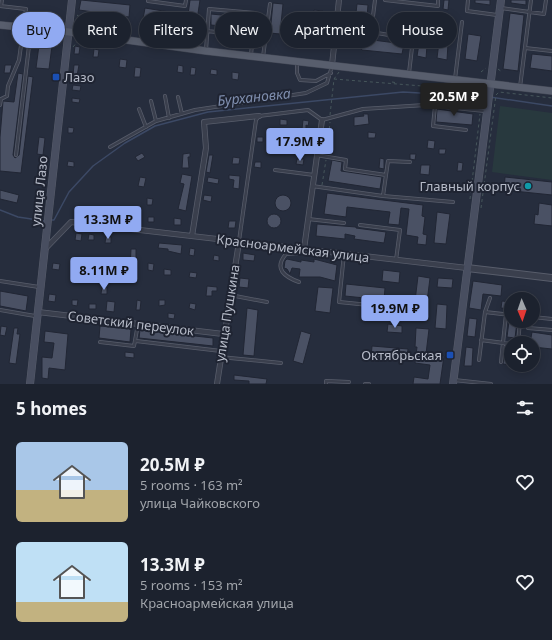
<!DOCTYPE html>
<meta charset="utf-8">
<style>
:root{--surface:#1c222e;--page:#292f3a;--text:#f1f3f6;--muted:#a0a4aa;--line:#3a3f4a;--accent:#91aaf2}
body{margin:0;font-family:"Noto Sans",sans-serif;background:var(--page);color:var(--text);height:100vh;display:flex;flex-direction:column;font-size:15px;white-space:nowrap}
*{box-sizing:border-box;margin:0}
p{font-size:13px;color:var(--muted)}
.icon{flex:none;width:22px;height:22px;fill:none;stroke:currentColor;stroke-width:2;stroke-linecap:round;stroke-linejoin:round}
.map{position:relative;height:384px;overflow:hidden}
.panel{display:flex;flex-direction:column;background:var(--surface);flex:1}
.panel>*{flex:none}
.hud{position:absolute;left:12px;top:12px;width:528px;height:36px;display:flex;gap:8px}
.needle{width:26px;rotate:178deg}
.controls{position:absolute;left:504px;top:292px;display:grid;gap:8px}
.controls a{display:grid;place-items:center;width:36px;height:36px;border-radius:50%;background:var(--surface);box-shadow:0 2px 10px #0003,0 0 0 1px var(--line);font-size:20px}
.price{position:absolute;translate:-50% -34px;padding:0 9px;border-radius:4px;background:var(--accent);color:#111;font-size:13px;line-height:26px;filter:drop-shadow(0 1px 2px #0008)}
.price::after{content:'';position:absolute;left:50%;top:24px;width:12px;height:9px;margin-left:-6px;background:inherit;clip-path:polygon(0 0,100% 0,50% 100%)}
.price.selected{background:#222;color:#fff}
ul{padding:0;list-style:none}
li{display:flex;align-items:center;gap:12px;height:100px;padding:0 16px}
li span{display:grid;place-items:center;flex:none;width:112px;height:80px;border-radius:6px;color:#555}
li>.icon{margin-inline-start:auto}
span .icon{width:48px;height:48px;fill:#fffc;stroke-width:1}
li b{font-size:17px}
h2{display:flex;justify-content:space-between;align-items:center;height:48px;padding:0 16px;font-size:17px}
.chip{padding:0 14px;border-radius:18px;background:var(--surface);box-shadow:0 2px 10px #0003,0 0 0 1px var(--line);font-size:14px;line-height:36px}
.chip.selected{background:var(--accent);color:#111}
.map>svg:first-child{display:block}
</style>
<div class="map">
<svg width="552" height="384" viewBox="0 0 552 384">
<rect width="100%" height="100%" fill="#262d3d"/>
<path fill="#28393e" d="M500,106L552,113V180L492,172Z"/>
<g fill="none" stroke-linecap="round" stroke-linejoin="round">
<path stroke="#3c4965" stroke-width="1.5" d="M490,97L552,106
M0,210L18,217L45,221
M51,220H54L69,192L93,166L125,143L155,126L208,112L403,92L487,97"/>
</g>
<path fill="#4a5164" stroke="#212634" d="M81,0L130,5L129,17L79,10Z
M190,0H200L196,27L143,19L145,8L188,15Z
M444,0H449L448,10L443,9Z
M475,0H490V5L475,3Z
M511,0H526V5L511,3Z
M273,3L283,4L280,34L270,33Z
M357,4L368,5L365,39L404,44L402,54L362,50L353,40Z
M314,10L323,11L322,16L314,15Z
M510,13L524,15L518,71L503,69Z
M211,14L252,18L251,29L211,25Z
M312,24L320,25L319,46L300,45V42L291,41L292,34L301,35L302,31L311,32Z
M256,33L263,34V38L255,37Z
M468,34L481,36L477,61L465,59Z
M428,35L439,36L438,44L428,43Z
M439,42L448,44L447,60L437,58Z
M419,44L427,46L426,58L417,56Z
M39,45L52,46L49,69L36,68Z
M75,46L80,47L79,54H74Z
M94,49L99,50L98,57H93Z
M532,54L552,56V71L530,68Z
M120,59L127,60L126,68L119,67Z
M5,65H12L10,73H4Z
M74,65H79L77,76L73,75Z
M178,65L183,66V73L177,72Z
M135,67L141,68L140,77H134Z
M191,67L196,68L195,75H190Z
M211,69L217,70V75L210,74Z
M232,72L239,73L238,80L232,79Z
M18,73L23,74L13,155L15,158L19,155L28,76L33,77L21,173L0,171V137L3,101L14,102Z
M73,85L81,86L80,91L72,90Z
M72,98L80,99L79,103L72,102Z
M437,109L473,114L472,125L436,122Z
M363,114H368L369,124L354,126V117L364,116Z
M280,119L287,120V125H280Z
M303,120L309,121L308,126L306,125V142L299,141V134H297V128L302,129Z
M68,127L74,128L73,133H68Z
M368,132L376,133L375,138H368Z
M39,137L45,138L43,155L37,154Z
M257,137H263V142H257Z
M428,140L435,141L434,149L427,148Z
M276,142L302,143V150L276,148Z
M439,149H446L445,154H439Z
M142,153L145,157L138,161L135,157Z
M190,153V157H188L189,168H182L183,154Z
M410,154H416L415,160L410,159Z
M209,155H213L210,173L206,172Z
M233,157L240,158L239,164H232Z
M380,158L384,159V169L379,168Z
M297,159H304L303,165L296,164Z
M332,160L342,162L341,171L382,177L380,189L328,181Z
M68,161L74,162V167L67,166Z
M255,162H261V168L254,167Z
M458,162L463,163L462,171H457Z
M421,165H430L429,175L420,174Z
M182,174L192,176L186,211L178,209L184,184L180,183Z
M229,175L240,176L239,189L233,188L234,180L229,179Z
M140,177L146,178L144,187L138,186Z
M208,177L219,179L218,184L207,182Z
M505,177L552,182V195L504,190Z
M0,190L19,195L17,203L0,199Z
M327,193L423,205L422,216L425,217L423,234L427,235L426,245L417,244L418,237L406,235L409,209L401,208L399,225L388,224L390,212L347,207L346,217L324,214Z
M275 203a8 8 0 1 1 16 0a8 8 0 1 1-16 0Z
M204,195L212,196L211,202L203,200Z
M147,198L153,199L152,205H147Z
M539,203L552,205V226L534,224L535,214L538,215Z
M437,212L450,214L446,244L434,243Z
M267 221a7 7 0 1 1 14 0a7 7 0 1 1-14 0Z
M129,215L136,216L135,221L129,220Z
M148,217H154V222H148Z
M174,218L181,219V225H174Z
M229,221H236L235,228H228Z
M317,224L356,227V228L386,232L384,243L354,239L355,236L345,234V239L316,236Z
M76,233L82,234L81,241L75,240Z
M89,234L94,235V240H88Z
M106,236L111,237V243H105Z
M159,243L182,245L181,254L168,251V249L158,248Z
M190,248L195,249L194,256L189,255Z
M131,249H136V269H130Z
M243,253L255,255L254,261L243,260Z
M214,255L219,256V261L213,260Z
M287,259L301,262V260L314,262V259L337,265L335,281L320,277H299L300,269L292,268L290,274L287,269L284,268L285,261Z
M53,263L60,264L59,270L52,269Z
M148,263L154,264L153,271L148,270Z
M164,269L171,270V275H164Z
M383,270L400,272L399,283L382,281Z
M190,272L197,273L196,278L189,277Z
M418,276L430,278L427,302L415,301Z
M240,278L249,279L248,288L239,287Z
M438,278L453,279L452,288L437,287Z
M473,281L502,285L501,296L483,294L481,310L469,308Z
M346,284L385,288L384,300L345,296Z
M207,286L217,287V291H212V296H206Z
M102,287H107V294H101Z
M318,287L333,288L330,313L315,311Z
M0,291L28,296L26,311L0,306Z
M49,294L56,295L55,302L48,301Z
M72,300H78L77,306L72,305Z
M137,300L141,301L140,310H136Z
M159,300H165V305L159,306Z
M107,301L115,302L114,312L106,311Z
M502,301L511,302V309L501,308Z
M190,303L196,304L195,310L189,308Z
M89,304H96V309H89Z
M437,304L447,305L446,329L435,328Z
M247,308L258,310L254,356L243,355Z
M168,313L175,314L174,319L168,318Z
M469,318L477,319L475,337L467,336Z
M509,321L517,322L515,338L507,337Z
M388,324L402,326V333L387,332Z
M1,326L7,327L5,336L0,335Z
M100,326L131,329L130,342L99,338Z
M14,328H18L17,334H20L16,364L9,363Z
M416,328L429,329L426,354L444,356L440,384H413L414,377L428,379L430,365L415,363L417,347H415Z
M140,330L213,338V346L139,338Z
M45,331L68,334L65,370L49,368L48,379L42,378V357L52,358L54,343L44,342Z
M301,331L311,334L303,364L293,361Z
M532,332L552,335V349L533,347V343H530Z
M372,346L408,349L407,361L371,358Z
M466,347L473,348L472,366H464Z
M505,349L511,350V365L503,364Z
M125,352L134,353V358L125,357Z
M234,375L267,379L266,384H249V381L234,380Z"/>
<g fill="none" stroke-linecap="round" stroke-linejoin="round">
<g stroke="#585d6b" stroke-width="4">
<path id="service" d="M375,0L371,32L413,39L409,73
M385,0L438,6V0
M468,0L467,11L497,15
M148,1L185,6L186,0
M0,6L26,9L19,60L8,86L7,96L1,99L0,105
M1,6L2,0
M501,8L544,14L546,0
M207,31L252,36
M525,48L552,51
M206,50L209,9L255,13L251,55
M263,57L270,4
M297,62V73L300,80L316,81L331,73
M455,79L462,22
M520,87L531,0
M165,96L169,118
M178,97L182,114
M151,101L156,121
M435,106L433,126L466,130
M139,109L146,127
M110,147L156,121L195,110L306,93L327,83L332,66
M16,155L31,29
M316,155L346,160L345,169L386,175L383,196
M275,170L314,175
M386,175L388,161L410,162
M312,186L383,196L453,202
M308,219L344,223
M360,225L400,230L396,260
M239,241L256,120L259,116L308,110L322,120L363,109L425,105L485,111
M344,254L339,302L369,305
M0,281L39,287
M299,282C285,277 273,269 286,254L299,253L300,249
M230,295L267,302
M0,310L35,316
M485,312L511,315
M533,317L552,319
M528,328L552,330
M481,340L511,344
M136,341L221,351
M100,342L134,346L138,324
M518,343L520,321
M220,357L281,363
M479,360L485,312L490,298
M501,362L506,314
M454,380L491,384
M326,384V381L349,382
M365,384H369"/>
</g>
<g stroke="#585d6b" stroke-width="6">
<path id="minor" d="M332,65L339,0
M192,236L206,148L204,122L259,116
M45,249L71,222L467,268
M304,249L322,120
M38,312L223,334
M217,384L239,242"/>
</g>
<g stroke="#585d6b" stroke-width="8">
<path id="tertiary" d="M467,268L552,278"/>
</g>
<g stroke="#585d6b" stroke-width="8">
<path id="secondary" d="M30,384L72,0
M453,384L501,0"/>
</g>
<g stroke="#434856" stroke-width="8">
<path id="primary" d="M0,25L69,32L206,51L552,91"/>
</g>
<path stroke="#46565b" stroke-width="1" stroke-dasharray="3 3" stroke-linecap="butt" d="M77,15L84,20
M55,37L58,47
M73,47L77,42
M498,69L502,72
M481,72L486,68
M334,79L473,90L479,89L483,94L480,107
M392,82L398,83
M330,115L334,79L339,72
M327,153L330,122
M322,185L326,160
M470,199L480,114
M481,208L496,95L499,92L552,98"/>
<use href="#service" stroke="#3a3f4d" stroke-width="2.5"/>
<use href="#minor" stroke="#3a3f4d" stroke-width="4.5"/>
<use href="#tertiary" stroke="#3a3f4d" stroke-width="6"/>
<use href="#secondary" stroke="#484e60" stroke-width="7"/>
<use href="#primary" stroke="#585e6d" stroke-width="7"/>
</g>
<g fill="#1a4fb4" stroke="#1f2432" stroke-width="1.5">
<rect x="52" y="73" width="8" height="8" rx="2"/>
<rect x="446" y="351" width="8" height="8" rx="2"/>
</g>
<circle fill="#0f9aa8" stroke="#1f2432" stroke-width="1.5" cx="528" cy="186" r="4"/>
<g text-anchor="middle" stroke-width="4" stroke-linejoin="round" paint-order="stroke">
<g font-size="13" fill="#b6bbc8" stroke="#1f2432" text-anchor="end">
<text x="64" y="82" text-anchor="start">Лазо</text>
<text x="520" y="191">Главный корпус</text>
<text x="442" y="360">Октябрьская</text>
</g>
<g font-size="13" fill="#b6bbc8" stroke="#1f2432">
<text transform="translate(39 191) rotate(-84)" y="5">улица Лазо</text>
<text transform="translate(293 248) rotate(7)" y="5">Красноармейская улица</text>
<text transform="translate(227 313) rotate(-81)" y="5">улица Пушкина</text>
<text transform="translate(131 323) rotate(7)" y="5">Советский переулок</text>
</g>
<g font-size="14" font-style="italic" fill="#7f8eae" stroke="#1f2432">
<text transform="translate(254 97) rotate(-6)" y="5">Бурхановка</text>
</g>
</g>
</svg>
<div class="controls">
<a><svg class="needle" viewBox="-14 -14 28 28"><path d="M0-13l5 13h-10z" fill="#e53935"/><path d="M0 13l5-13h-10z" fill="#a0a4aa"/></svg></a>
<a><svg class="icon" aria-label="locate" viewBox="0 0 24 24"><circle cx="12" cy="12" r="6"/><path d="M12 2v4M12 18v4M2 12h4M18 12h4"/></svg></a>
</div>
<b class="price selected" style="left:454px;top:117px">20.5M ₽</b>
<b class="price" style="left:300px;top:162px">17.9M ₽</b>
<b class="price" style="left:108px;top:240px">13.3M ₽</b>
<b class="price" style="left:104px;top:291px">8.11M ₽</b>
<b class="price" style="left:395px;top:329px">19.9M ₽</b>
<div class="hud">
<a class="chip selected">Buy</a>
<a class="chip">Rent</a>
<a class="chip">Filters</a>
<a class="chip">New</a>
<a class="chip">Apartment</a>
<a class="chip">House</a>
</div>
</div>
<section class="panel">
<h2>5 homes<svg class="icon" aria-label="filters" viewBox="0 0 24 24"><path d="M4 7h16M4 17h16"/><circle cx="9" cy="7" r="2"/><circle cx="15" cy="17" r="2"/></svg></h2>
<ul>
<li><span style="background:linear-gradient(#a9c7e8 60%,#c2b280 0)"><svg class="icon" aria-label="home" viewBox="0 0 24 24"><path d="M3 11l9-7 9 7M6 9v11h12V9"/></svg></span><div><b>20.5M ₽</b><p>5 rooms · 163 m²</p><p>улица Чайковского</p></div><svg class="icon" aria-label="heart" viewBox="0 0 24 24"><path d="M12 20l-8-8c-3-5 5-10 8-4 3-6 11-1 8 4z"/></svg></li>
<li><span style="background:linear-gradient(#bfe0f5 75%,#c2b280 0)"><svg class="icon" aria-label="home" viewBox="0 0 24 24"><path d="M3 11l9-7 9 7M6 9v11h12V9"/></svg></span><div><b>13.3M ₽</b><p>5 rooms · 153 m²</p><p>Красноармейская улица</p></div><svg class="icon" aria-label="heart" viewBox="0 0 24 24"><path d="M12 20l-8-8c-3-5 5-10 8-4 3-6 11-1 8 4z"/></svg></li>
</ul>
</section>
